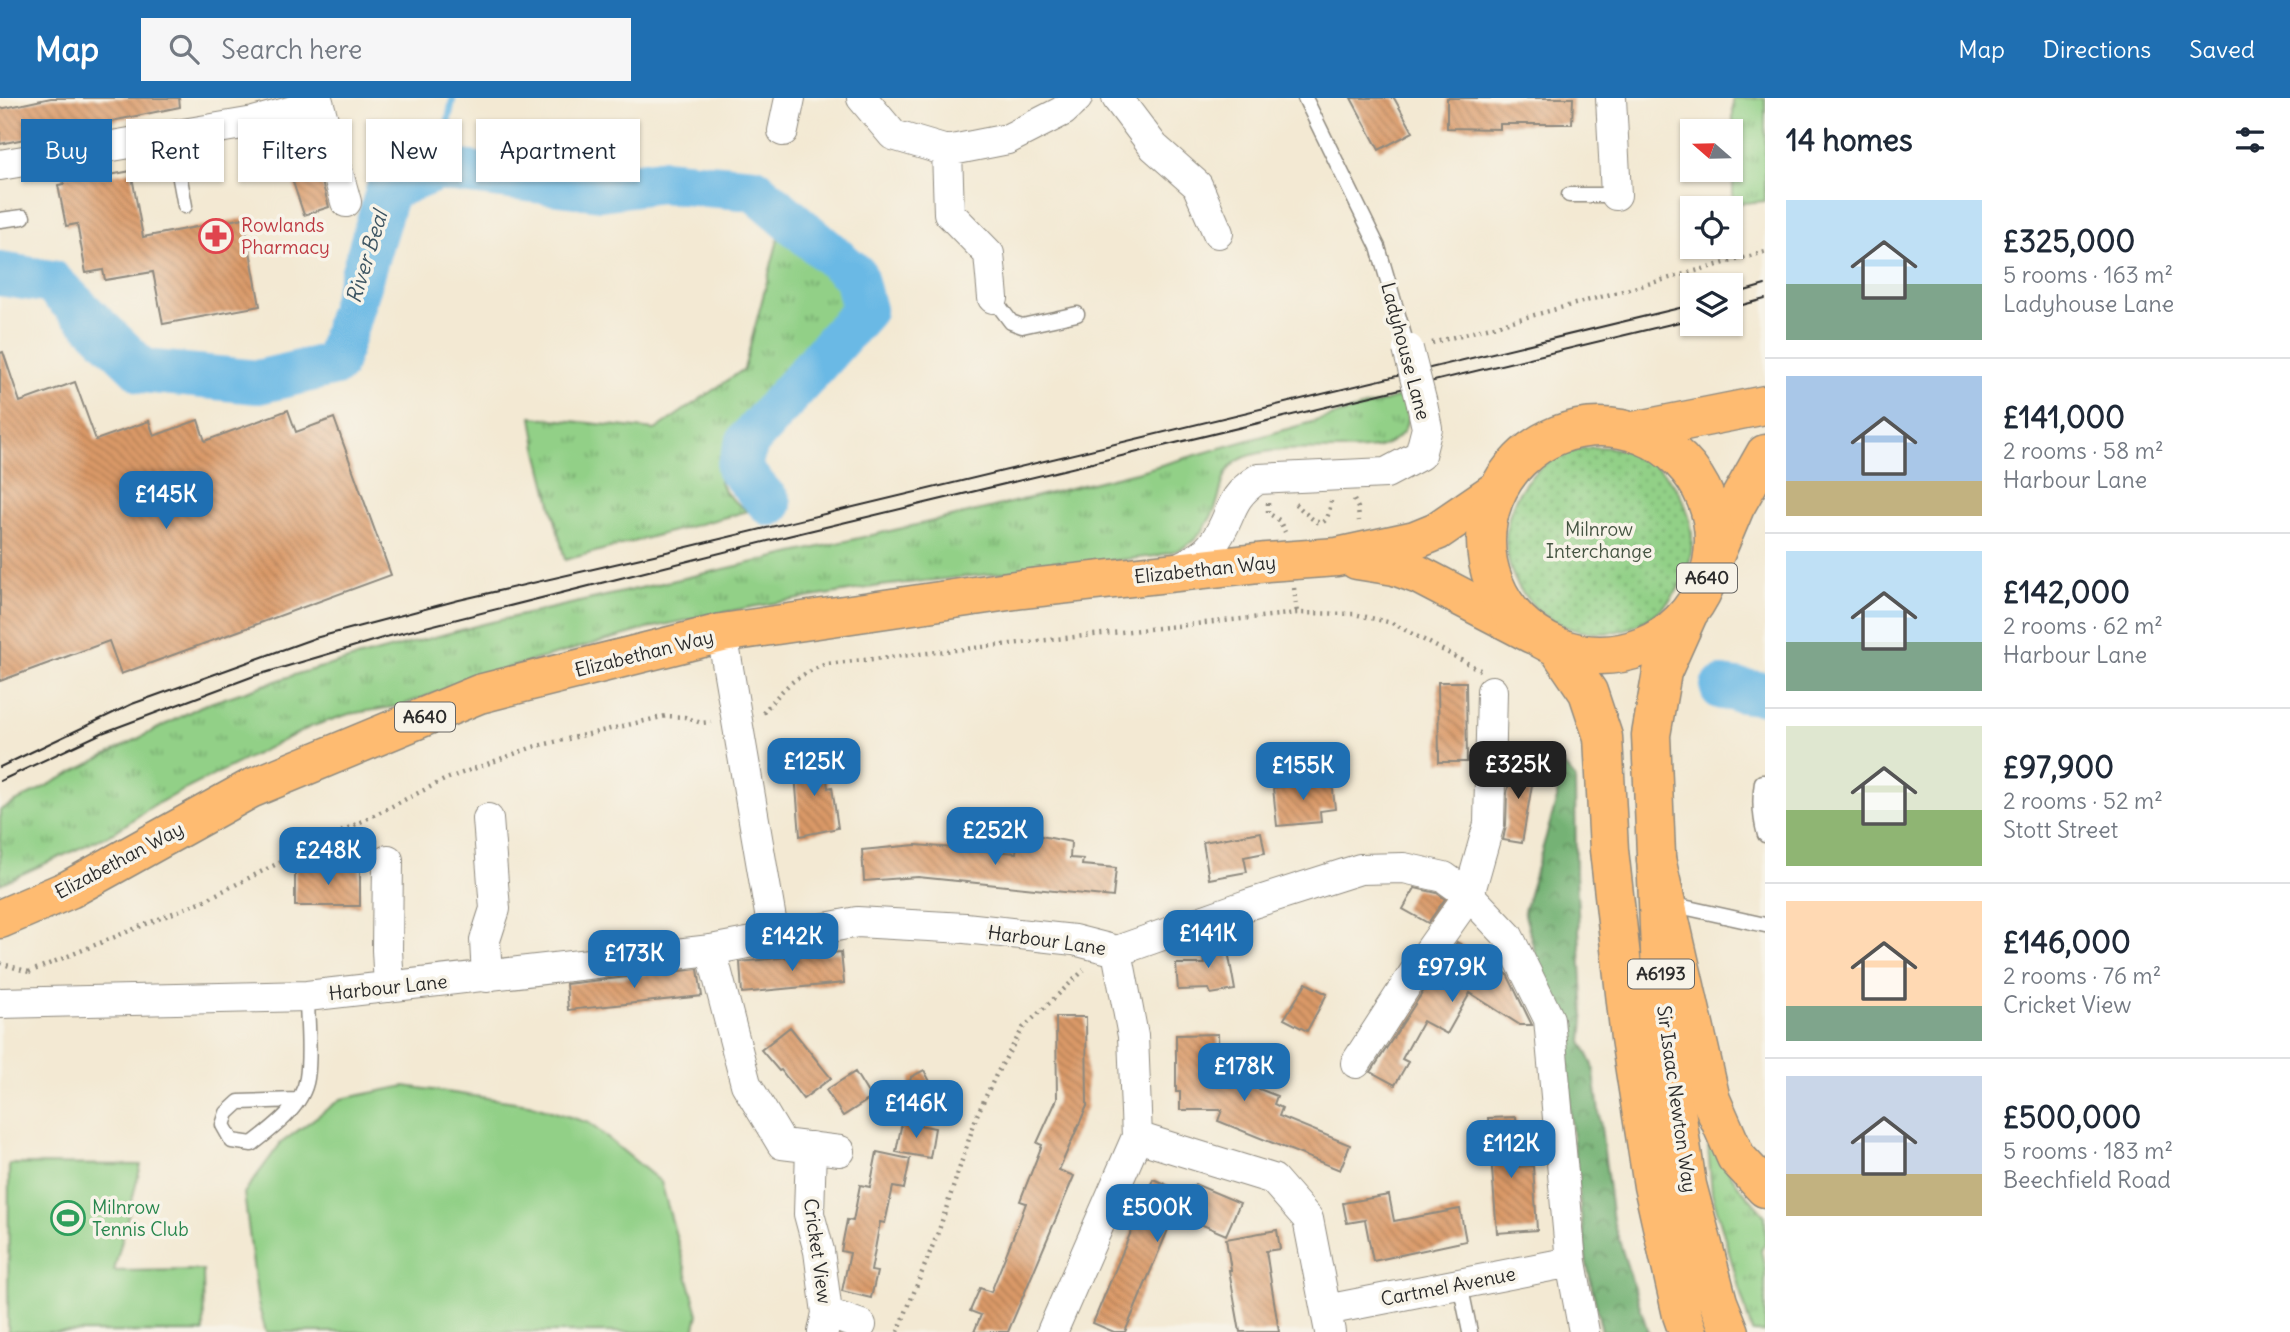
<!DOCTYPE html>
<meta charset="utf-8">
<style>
:root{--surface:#fff;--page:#f6f6f7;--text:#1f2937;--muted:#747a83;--line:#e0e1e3;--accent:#1f6fb2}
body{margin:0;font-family:Delius,sans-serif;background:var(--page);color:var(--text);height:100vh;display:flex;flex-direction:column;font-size:26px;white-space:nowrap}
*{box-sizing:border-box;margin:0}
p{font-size:23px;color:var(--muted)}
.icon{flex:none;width:38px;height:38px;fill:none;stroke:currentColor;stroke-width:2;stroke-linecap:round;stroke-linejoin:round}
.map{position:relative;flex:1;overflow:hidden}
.side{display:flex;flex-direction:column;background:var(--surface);width:525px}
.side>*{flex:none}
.top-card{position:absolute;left:21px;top:21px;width:665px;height:63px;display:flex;gap:14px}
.needle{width:46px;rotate:290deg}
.buttons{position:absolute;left:1680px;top:21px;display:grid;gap:14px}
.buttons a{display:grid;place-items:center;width:63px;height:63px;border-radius:0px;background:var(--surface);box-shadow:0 2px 5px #0004;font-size:35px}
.price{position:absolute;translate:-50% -60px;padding:0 16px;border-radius:14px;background:var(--accent);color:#fff;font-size:23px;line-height:46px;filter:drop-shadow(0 2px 4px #0008)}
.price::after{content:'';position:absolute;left:50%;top:42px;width:21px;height:16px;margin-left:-10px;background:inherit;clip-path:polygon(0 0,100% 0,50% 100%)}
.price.active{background:#222;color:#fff}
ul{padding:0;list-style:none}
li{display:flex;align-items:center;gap:21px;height:175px;padding:0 21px}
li+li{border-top:2px solid var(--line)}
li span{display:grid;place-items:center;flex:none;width:196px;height:140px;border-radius:0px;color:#555}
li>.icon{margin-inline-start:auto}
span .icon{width:84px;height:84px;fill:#fffc;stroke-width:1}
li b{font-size:30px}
h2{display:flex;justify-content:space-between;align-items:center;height:84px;padding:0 21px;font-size:30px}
.chip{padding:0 24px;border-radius:0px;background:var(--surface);box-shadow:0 2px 5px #0004;font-size:24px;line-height:63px}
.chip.active{background:var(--accent);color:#fff}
header{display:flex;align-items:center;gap:42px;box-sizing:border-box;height:98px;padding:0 35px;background:var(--accent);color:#fff}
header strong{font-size:33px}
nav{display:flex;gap:38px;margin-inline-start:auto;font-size:24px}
.search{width:490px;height:63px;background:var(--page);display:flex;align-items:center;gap:18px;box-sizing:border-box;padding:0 24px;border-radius:0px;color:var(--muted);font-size:26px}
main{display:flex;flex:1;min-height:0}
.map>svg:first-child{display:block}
</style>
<header>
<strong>Map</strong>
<div class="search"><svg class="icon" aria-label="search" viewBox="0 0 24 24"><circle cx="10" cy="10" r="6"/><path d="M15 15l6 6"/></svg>Search here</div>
<nav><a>Map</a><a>Directions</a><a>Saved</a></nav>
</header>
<main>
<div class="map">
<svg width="1765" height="1234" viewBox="0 0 1765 1234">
<defs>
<pattern id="grass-tufts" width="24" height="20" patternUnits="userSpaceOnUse" patternTransform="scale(1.75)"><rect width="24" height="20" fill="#92d087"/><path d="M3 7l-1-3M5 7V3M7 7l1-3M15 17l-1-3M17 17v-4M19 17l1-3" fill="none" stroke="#77a96f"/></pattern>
<pattern id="forest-crowns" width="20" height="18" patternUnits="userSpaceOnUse" patternTransform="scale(1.75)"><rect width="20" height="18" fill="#75b274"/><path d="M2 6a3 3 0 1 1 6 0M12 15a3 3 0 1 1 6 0" fill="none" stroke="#60915f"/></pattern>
<pattern id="garden-dots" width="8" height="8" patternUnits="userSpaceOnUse" patternTransform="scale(1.75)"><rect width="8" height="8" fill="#92d087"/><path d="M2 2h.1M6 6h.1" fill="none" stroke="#77a96f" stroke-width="1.8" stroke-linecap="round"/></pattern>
<pattern id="building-back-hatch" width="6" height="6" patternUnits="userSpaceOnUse" patternTransform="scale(1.75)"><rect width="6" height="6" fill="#da9967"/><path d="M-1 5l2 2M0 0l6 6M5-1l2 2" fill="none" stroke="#b17d55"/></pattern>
</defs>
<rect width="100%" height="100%" fill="#f7f3e8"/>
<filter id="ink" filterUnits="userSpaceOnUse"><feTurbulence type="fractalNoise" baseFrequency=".0143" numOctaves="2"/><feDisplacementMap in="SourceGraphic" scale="14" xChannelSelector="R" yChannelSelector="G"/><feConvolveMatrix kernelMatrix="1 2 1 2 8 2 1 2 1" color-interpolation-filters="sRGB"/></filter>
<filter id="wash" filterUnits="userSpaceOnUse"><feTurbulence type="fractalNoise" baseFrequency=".00686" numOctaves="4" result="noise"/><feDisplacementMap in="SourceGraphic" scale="28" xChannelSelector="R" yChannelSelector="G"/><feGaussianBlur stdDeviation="1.57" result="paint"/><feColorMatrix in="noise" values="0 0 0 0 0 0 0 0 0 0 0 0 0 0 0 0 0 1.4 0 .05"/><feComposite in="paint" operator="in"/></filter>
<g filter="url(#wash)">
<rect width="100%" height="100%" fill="#f3e9d3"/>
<path fill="url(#grass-tufts)" stroke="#5e7e59" stroke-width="2" d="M1733,0H1765V103L1733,106Z
M781,130L846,179L853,200L849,215C819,246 724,333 719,371C717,392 733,403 748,413L565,462L537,349L532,319L655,332L744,271Z
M1403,298C1407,309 1410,323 1403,334C1398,341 1383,349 1376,350C1335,356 1292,346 1252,357C1217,366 1225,392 1213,415C1207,427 1198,441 1186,448C1177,454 1166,455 1156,458L880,488L751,509L654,529L518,567L399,608L349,616L310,629L154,707L113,735L0,786V712L201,608L300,575L483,526L973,414L1140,373Z
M1708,1049H1712L1739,1088L1765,1118V1145L1761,1152L1765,1172V1234H1752L1712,1095Z"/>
<path fill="url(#forest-crowns)" stroke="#506e50" stroke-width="2" d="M1557,659L1575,680L1576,777L1584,920L1582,944L1593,967L1613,1123L1648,1234H1602L1586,1162L1561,929L1539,870L1524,813L1557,701Z"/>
<path fill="url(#garden-dots)" stroke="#5e7e59" stroke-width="2" d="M1506 442a93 93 0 1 1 186 0a93 93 0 1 1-186 0Z"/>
<path fill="#92d087" stroke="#5e7e59" stroke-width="2" d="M405,988L529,1006L589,1025L661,1084L698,1216L694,1234H266L258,1206L244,1095L281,1045L341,1001Z
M9,1066L141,1067L114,1173L203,1172L204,1234H8Z"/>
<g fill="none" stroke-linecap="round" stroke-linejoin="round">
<path stroke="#6ab9e5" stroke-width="7" d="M438,71L453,0"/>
<path stroke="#6ab9e5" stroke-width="44" d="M0,176L51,184L143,273L258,284L335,266L388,91L438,71L600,91L661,83L754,91L855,177L864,212L748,343L738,370L770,406
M1722,590L1765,596"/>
</g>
<g id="blocks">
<path fill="url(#building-back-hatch)" d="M51,0H179L180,9L0,46V11Z
M1351,0H1394L1413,34L1379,52Z
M1447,0H1573L1572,26H1500V31L1447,30Z
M306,27L329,109L304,117L277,36Z
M98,71L99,79L131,73L143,139L244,120L260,208L163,226L153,174L105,182L103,172L86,175L77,126L66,128L58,87L64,86L62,78Z
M3,254L20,304L75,284L96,342L149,323L154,338L198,322L205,343L288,312L296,334L334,320L391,477L121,576L109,543L0,583V255Z
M1438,584H1466L1467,664H1439Z
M824,660L828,690L832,689L838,730L800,738L794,664Z
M1512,665L1535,669L1522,745L1503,742L1506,727L1507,695Z
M1317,682V685L1332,683L1335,711L1320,713L1321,724L1277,728L1273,690L1290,688L1289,685Z
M1261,734L1265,755L1244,759L1247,774L1209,781L1203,744Z
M1036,737L1071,744L1070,760L1083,761L1082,767L1116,770L1113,799L918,779L864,783L862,752L916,747L1016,755L1018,738L1036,740Z
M295,769H360V808H295Z
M1415,790L1437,795L1445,801L1428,825L1403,811Z
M1219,835L1223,854L1228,853L1235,892L1211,896L1209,891L1178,892L1176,866H1205L1200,842Z
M1457,844L1507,876L1532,927H1520L1470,895L1447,936L1423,923L1402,961L1408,964L1395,987L1371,974L1430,883L1433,885Z
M841,854L844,885L742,895L740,864Z
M698,871L702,898L568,912L566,886Z
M1306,885L1327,896L1307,933L1284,921Z
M1056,919H1086L1087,1008L1059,1072L1074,1078L1008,1234H974L981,1217L970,1213L980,1190L991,1194L1021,1119L1026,1105L1020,1103L1042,1047L1037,1045L1057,1001Z
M790,929L831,980L803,1001L781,972L779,973L761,952Z
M1218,936L1219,975L1277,998L1274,1006L1282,1010L1279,1018L1350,1047L1340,1072L1218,1023L1222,1012H1180V994H1176V937Z
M924,972L939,1001L903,1019L911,979Z
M855,974L871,1000L843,1018L826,992Z
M1516,1019L1519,1069L1533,1068L1537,1132L1497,1135L1488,1020Z
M902,1024L935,1030L930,1060L896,1054Z
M877,1054L910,1061L904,1091L893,1089L885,1125L880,1124L871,1173L877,1174L871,1200L842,1193L850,1155L841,1153L847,1122L853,1123L860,1087L870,1089Z
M1153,1081L1190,1097L1195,1086L1240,1105L1226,1137L1175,1115L1125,1234H1114L1093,1225Z
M1389,1097L1394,1123L1460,1111L1466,1143L1373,1163L1365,1122L1347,1125L1343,1105Z
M1277,1132L1280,1151L1266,1153L1279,1234H1240L1229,1172H1231L1226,1141Z"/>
</g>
</g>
<g filter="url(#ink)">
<use href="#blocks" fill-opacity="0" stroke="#8f8a7f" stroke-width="2"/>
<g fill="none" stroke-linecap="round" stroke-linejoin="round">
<g stroke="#8f8a7f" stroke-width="17">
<path id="service" d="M1305,0L1378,149L1408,251
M172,38L185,108
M1569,97H1616
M0,122L23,119
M993,200L1011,224L1022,228L1077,216
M1765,684H1762C1759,703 1760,719 1765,737
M1670,806L1765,827
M297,1002L239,1004L227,1015L223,1027L232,1043L252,1046C273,1030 303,1008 307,980C311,954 307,924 307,898
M1460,1186L1470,1234"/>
</g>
<g stroke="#8f8a7f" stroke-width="32">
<path id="minor" d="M317,0L346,104
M862,0L893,37L947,53L1008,41L1063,13L1077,0
M1117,0L1154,49L1197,87L1218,135
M1611,0L1616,97
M783,33L790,0
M947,53L949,115L989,156L993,200
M0,67L254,24L318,6
M1176,471C1189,464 1203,459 1212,447C1233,421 1226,401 1258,381L1386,375L1420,357L1427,330L1422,306
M722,535L774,839
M388,762L387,852L389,889
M711,852L746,986L782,1046L840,1053
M487,879L485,842L495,811L488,721
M0,905L307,898L711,852L857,824L965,830L1074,842L1117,853L1247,807L1360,771L1404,770L1444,779L1469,797L1508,838L1549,921L1571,1164L1584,1234
M1356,965L1416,872L1469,797L1489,726L1492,593
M1137,1039L1273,1081L1308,1121L1330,1234
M811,1049L809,1116L819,1153L827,1215L823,1234
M1326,1212L1571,1164
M827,1215L861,1227
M1052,1234L1137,1039L1133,938L1117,853"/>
</g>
<g stroke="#8f8a7f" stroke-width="41">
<path id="primary" d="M1634,333L1765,307
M1714,459L1735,409L1765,356
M1357,462L1395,468L1419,477L1532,536
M0,821L70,791L250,691L479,596L722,535L1022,491L1267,464L1337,459L1415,442L1437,433L1497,392"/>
</g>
<g stroke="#8f8a7f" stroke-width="41">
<path id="trunk" d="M1486 443a114 114 0 1 1 228 0a114 114 0 1 1-228 0Z
M1688,516L1662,574L1651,637L1663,924L1687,1087L1718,1204L1730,1234
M1558,550L1588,594L1603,639L1609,752L1630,940L1653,1088L1682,1217L1688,1234"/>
</g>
<g stroke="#8f8a7f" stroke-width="41">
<path id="motorway" d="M1656,761L1711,1002L1736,1059L1765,1090"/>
</g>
<path stroke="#8f8a7f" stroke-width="4.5" stroke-dasharray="2 5" stroke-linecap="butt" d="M1432,245L1765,154
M1354,402L1358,410L1359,423
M1268,405V415L1279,422L1285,434
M1295,406C1310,417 1326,443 1331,403
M1294,490L1297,515
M763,615C786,587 793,580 826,566L1297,515L1354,516L1392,525L1480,572
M0,865L32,875
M29,874L205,802L446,681L533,649L666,618L685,619L701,625L711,624
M898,1234L939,1132L977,1017L996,977L1023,930L1084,872"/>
<use href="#service" stroke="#fff" stroke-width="14"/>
<use href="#minor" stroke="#fff" stroke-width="30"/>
<use href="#primary" stroke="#febb71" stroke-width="38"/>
<use href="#trunk" stroke="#febb71" stroke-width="38"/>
<use href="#motorway" stroke="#febb71" stroke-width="38"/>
<path stroke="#2b2b2b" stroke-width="2" d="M1731,197L1765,187
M1731,210L1765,201
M0,669L132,606L315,540L459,502L654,457L1692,207
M0,683L102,635L254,578L386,539L788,438L1692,221"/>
<g stroke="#8f8a7f" stroke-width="32" stroke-linecap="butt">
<path id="minor-bridge" d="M1408,251L1422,306"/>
</g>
<use href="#minor-bridge" stroke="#fff" stroke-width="30"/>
</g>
</g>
<defs>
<g id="pharmacy-ring" transform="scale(1.75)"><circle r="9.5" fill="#f7f3e8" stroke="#e0444e" stroke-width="1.5"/><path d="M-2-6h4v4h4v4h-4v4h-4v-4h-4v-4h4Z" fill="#e0444e"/></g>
<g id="stadium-ring" transform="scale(1.75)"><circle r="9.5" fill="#f7f3e8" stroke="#2e9e5b" stroke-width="1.5"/><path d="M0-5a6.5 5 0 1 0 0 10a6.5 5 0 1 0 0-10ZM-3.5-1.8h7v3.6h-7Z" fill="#2e9e5b"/></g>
</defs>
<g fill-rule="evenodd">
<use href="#pharmacy-ring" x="216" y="138"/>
<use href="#stadium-ring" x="68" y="1120"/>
</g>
<g text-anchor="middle" stroke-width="7" stroke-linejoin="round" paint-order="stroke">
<g fill="#f7f3e8" stroke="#686764" stroke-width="2">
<rect x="1677" y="465.5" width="60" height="29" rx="5"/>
<rect x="395" y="604.5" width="60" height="29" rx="5"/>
<rect x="1628" y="861.5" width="66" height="29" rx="5"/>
</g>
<g font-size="18" font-weight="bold" fill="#2b2b2b">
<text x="1707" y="486">A640</text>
<text x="425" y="625">A640</text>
<text x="1661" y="882">A6193</text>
</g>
<g font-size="19" fill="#be3a42" stroke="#f7f3e8" text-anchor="start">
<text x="241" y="134">Rowlands<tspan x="241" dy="22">Pharmacy</tspan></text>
</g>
<g font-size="19" fill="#2b2b2b" stroke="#f7f3e8">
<text transform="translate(1406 253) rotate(75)" y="7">Ladyhouse Lane</text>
<text transform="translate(1205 471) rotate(-6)" y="7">Elizabethan Way</text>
<text transform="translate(644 555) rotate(-14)" y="7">Elizabethan Way</text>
<text transform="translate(119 762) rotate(-28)" y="7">Elizabethan Way</text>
<text transform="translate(1047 842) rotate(8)" y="7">Harbour Lane</text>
<text transform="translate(388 889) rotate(-6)" y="7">Harbour Lane</text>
<text transform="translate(1677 1001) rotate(82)" y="7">Sir Isaac Newton Way</text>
<text transform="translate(818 1153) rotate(82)" y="7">Cricket View</text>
<text transform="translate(1448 1188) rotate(-11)" y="7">Cartmel Avenue</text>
</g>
<g font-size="19" fill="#455442" stroke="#f7f3e8">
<text x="1599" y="438">Milnrow<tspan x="1599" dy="22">Interchange</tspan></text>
</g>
<g font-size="19" fill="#27864d" stroke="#f7f3e8" text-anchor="start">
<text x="92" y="1116">Milnrow<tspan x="92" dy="22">Tennis Club</tspan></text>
</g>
<g font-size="21" font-style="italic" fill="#3e5663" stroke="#f7f3e8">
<text transform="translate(367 159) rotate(-73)" y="7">River Beal</text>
</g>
</g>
</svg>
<div class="buttons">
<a><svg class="needle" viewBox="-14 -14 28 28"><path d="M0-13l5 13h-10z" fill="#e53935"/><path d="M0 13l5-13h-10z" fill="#747a83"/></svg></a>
<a><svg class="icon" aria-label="locate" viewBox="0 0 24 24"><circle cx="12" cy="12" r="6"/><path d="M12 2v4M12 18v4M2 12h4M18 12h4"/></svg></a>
<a><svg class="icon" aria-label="layers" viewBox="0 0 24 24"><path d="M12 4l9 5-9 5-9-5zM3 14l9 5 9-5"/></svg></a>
</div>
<b class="price" style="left:166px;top:433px">£145K</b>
<b class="price" style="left:814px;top:700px">£125K</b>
<b class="price active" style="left:1518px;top:703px">£325K</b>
<b class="price" style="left:1303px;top:704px">£155K</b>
<b class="price" style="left:995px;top:769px">£252K</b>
<b class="price" style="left:328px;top:789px">£248K</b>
<b class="price" style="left:1208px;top:872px">£141K</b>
<b class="price" style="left:792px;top:875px">£142K</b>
<b class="price" style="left:634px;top:892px">£173K</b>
<b class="price" style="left:1452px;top:906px">£97.9K</b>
<b class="price" style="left:1244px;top:1005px">£178K</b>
<b class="price" style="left:916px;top:1042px">£146K</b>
<b class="price" style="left:1511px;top:1082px">£112K</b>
<b class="price" style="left:1157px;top:1146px">£500K</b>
<div class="top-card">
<a class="chip active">Buy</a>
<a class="chip">Rent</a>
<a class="chip">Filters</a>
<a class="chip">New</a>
<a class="chip">Apartment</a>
</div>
</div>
<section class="side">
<h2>14 homes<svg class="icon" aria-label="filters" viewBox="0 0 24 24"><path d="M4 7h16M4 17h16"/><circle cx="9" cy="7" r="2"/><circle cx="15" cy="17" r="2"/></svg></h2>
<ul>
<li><span style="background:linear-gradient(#bfe0f5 60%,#7fa58c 0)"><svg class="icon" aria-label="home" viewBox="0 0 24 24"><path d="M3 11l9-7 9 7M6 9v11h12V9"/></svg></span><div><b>£325,000</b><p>5 rooms · 163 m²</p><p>Ladyhouse Lane</p></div></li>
<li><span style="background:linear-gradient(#a9c7e8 75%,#c2b280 0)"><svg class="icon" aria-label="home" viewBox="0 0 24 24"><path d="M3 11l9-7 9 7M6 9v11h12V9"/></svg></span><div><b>£141,000</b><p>2 rooms · 58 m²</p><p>Harbour Lane</p></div></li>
<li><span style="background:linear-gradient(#bfe0f5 65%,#7fa58c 0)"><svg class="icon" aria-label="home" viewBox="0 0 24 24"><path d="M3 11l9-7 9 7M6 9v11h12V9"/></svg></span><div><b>£142,000</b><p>2 rooms · 62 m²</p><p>Harbour Lane</p></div></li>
<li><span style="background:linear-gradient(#dfe7d0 60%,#8fb573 0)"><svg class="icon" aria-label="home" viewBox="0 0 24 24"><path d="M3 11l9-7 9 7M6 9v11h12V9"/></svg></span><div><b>£97,900</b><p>2 rooms · 52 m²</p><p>Stott Street</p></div></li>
<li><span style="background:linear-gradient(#ffd9b3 75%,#7fa58c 0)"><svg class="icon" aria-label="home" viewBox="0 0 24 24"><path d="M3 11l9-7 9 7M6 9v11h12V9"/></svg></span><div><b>£146,000</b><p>2 rooms · 76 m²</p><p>Cricket View</p></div></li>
<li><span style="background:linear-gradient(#c9d6e8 70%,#c2b280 0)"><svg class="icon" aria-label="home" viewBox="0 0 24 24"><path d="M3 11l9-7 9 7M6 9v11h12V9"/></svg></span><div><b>£500,000</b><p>5 rooms · 183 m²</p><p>Beechfield Road</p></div></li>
</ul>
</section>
</main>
